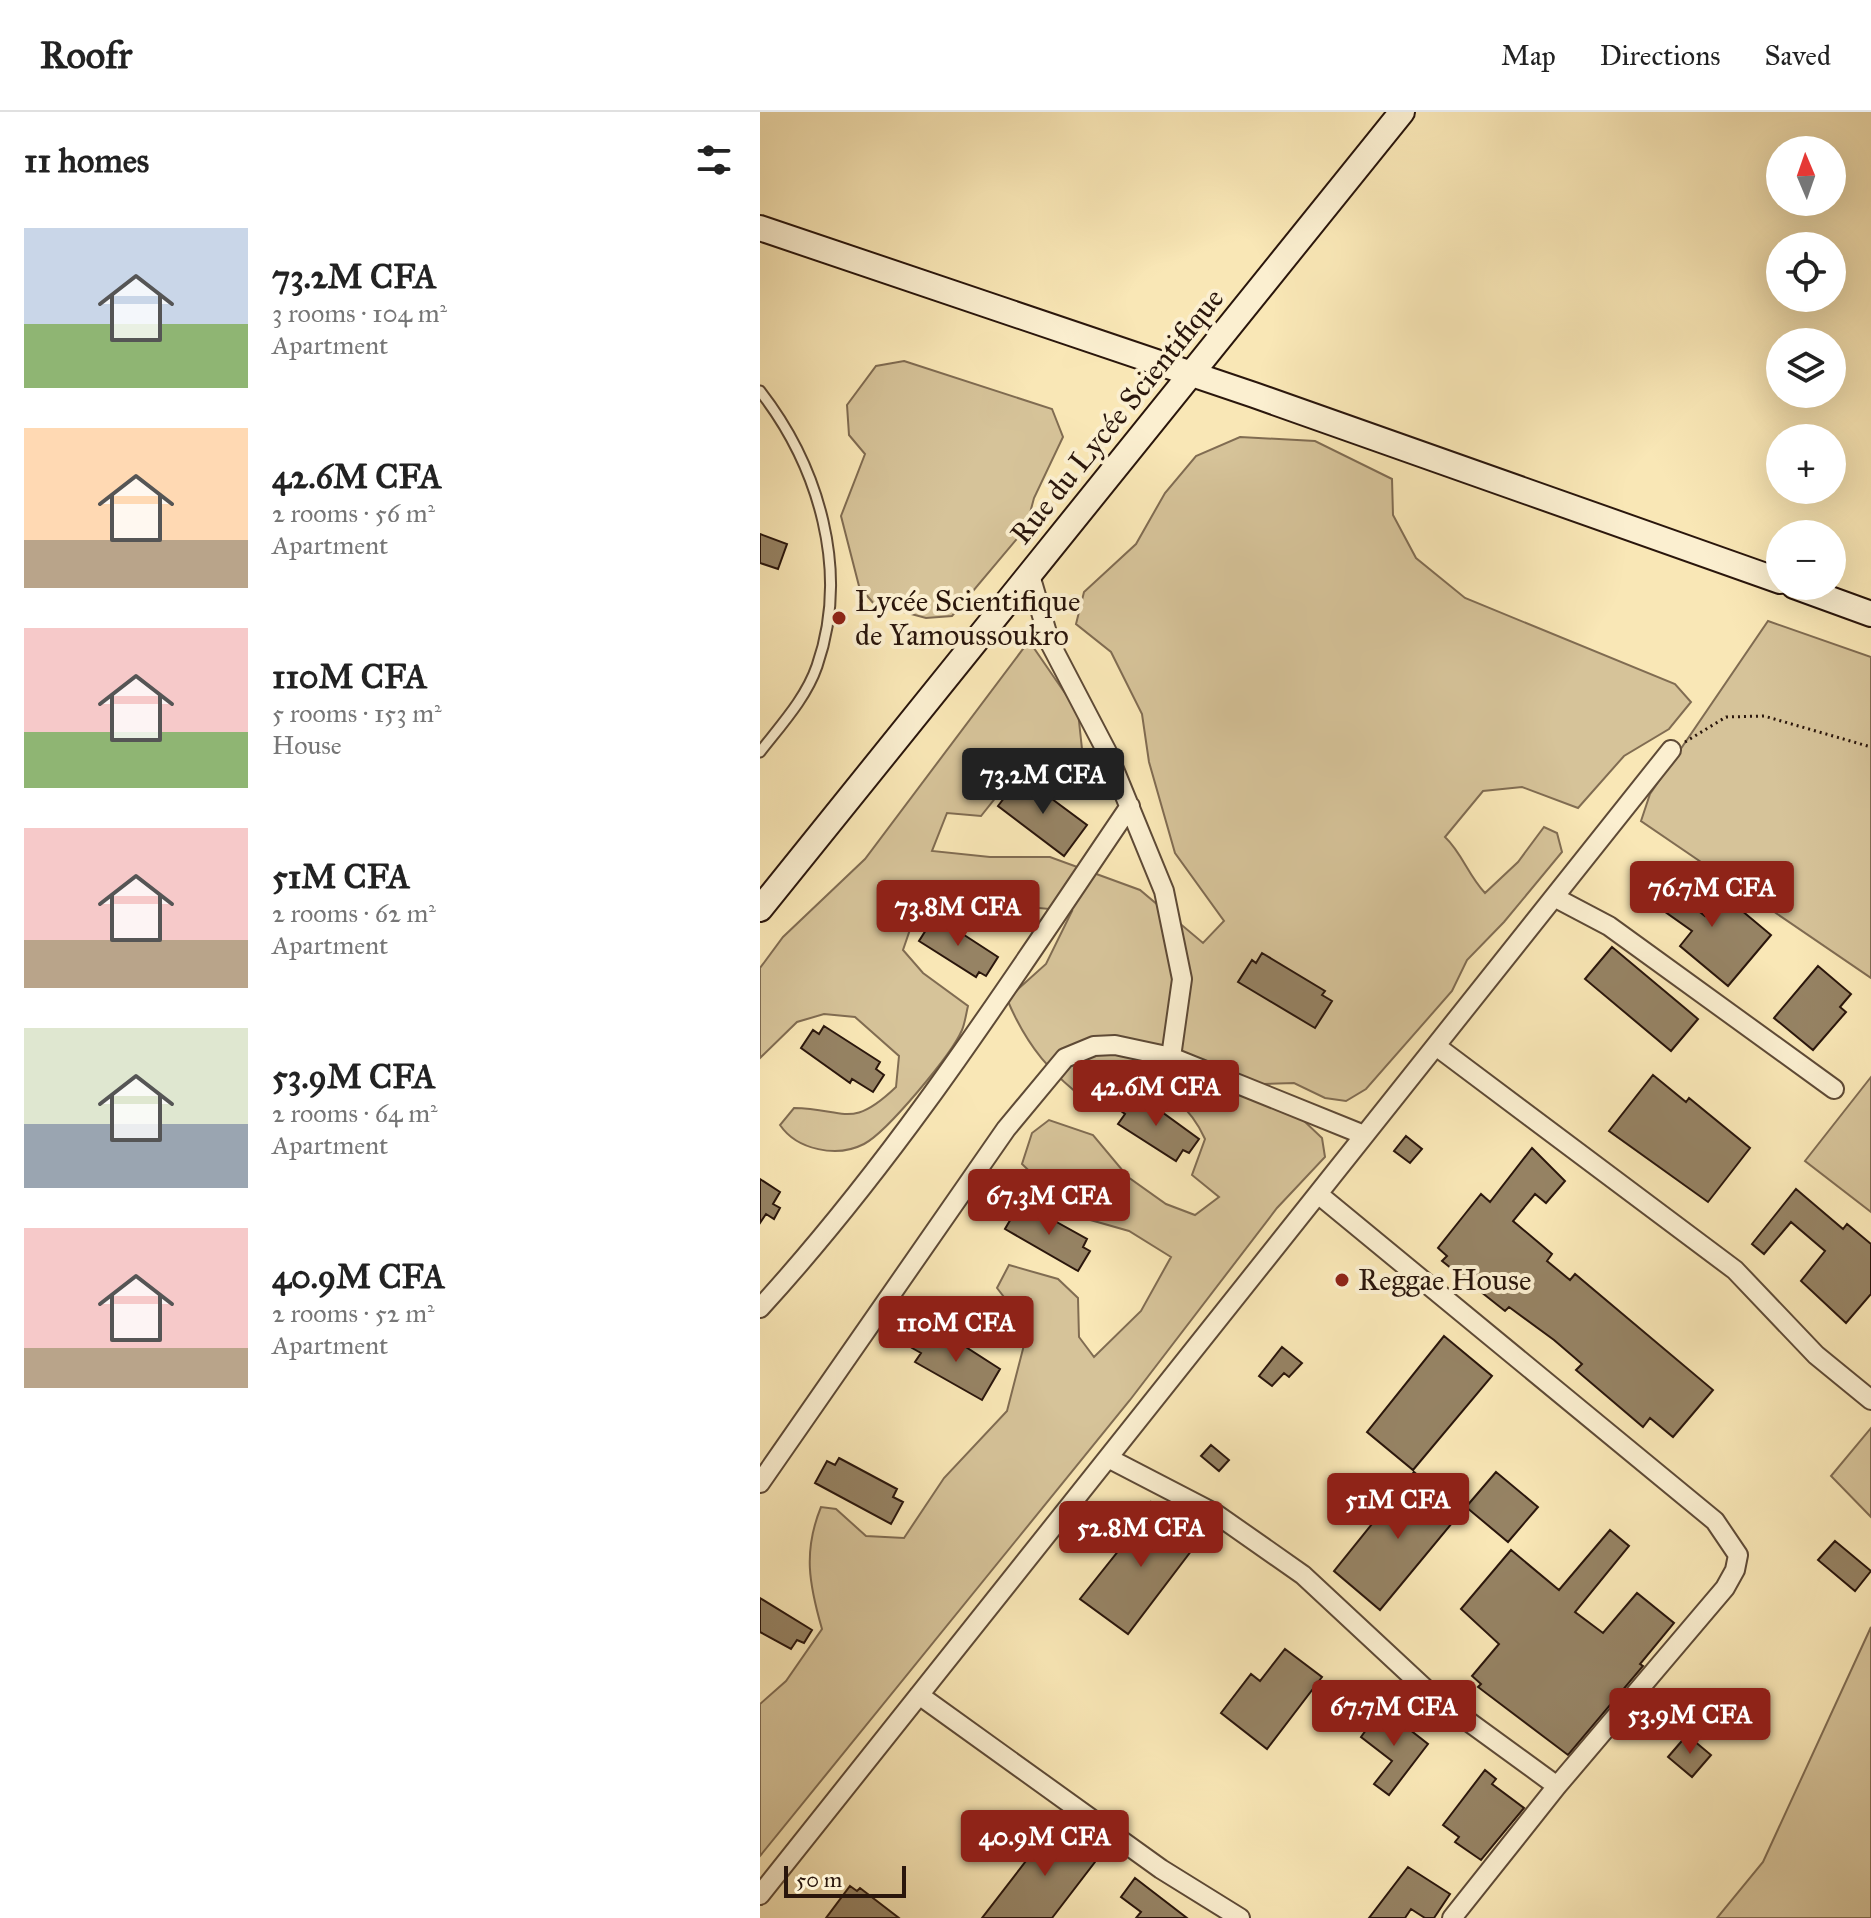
<!DOCTYPE html>
<meta charset="utf-8">
<style>
:root{--surface:#fff;--page:#f2f2f2;--text:#222;--muted:#767676;--line:#e0e0e0;--accent:#8f2418}
body{margin:0;font-family:"IM FELL Great Primer",serif;background:var(--page);color:var(--text);height:100vh;display:flex;flex-direction:column;font-size:30px;white-space:nowrap}
*{box-sizing:border-box;margin:0}
p{font-size:26px;color:var(--muted)}
.icon{flex:none;width:44px;height:44px;fill:none;stroke:currentColor;stroke-width:2;stroke-linecap:round;stroke-linejoin:round}
.map{position:relative;flex:1;overflow:hidden}
.sheet{display:flex;flex-direction:column;background:var(--surface);width:760px}
.sheet>*{flex:none}
.needle{width:52px;rotate:358deg}
.buttons{position:absolute;left:1006px;top:24px;display:grid;gap:16px}
.buttons a{display:grid;place-items:center;width:80px;height:80px;border-radius:50%;background:var(--surface);box-shadow:0 8px 32px #0002;font-size:40px}
.scale{position:absolute;left:24px;bottom:20px;width:122px;box-sizing:border-box;padding-left:8px;border:4px solid #2a160c;border-top:0;font-size:22px;line-height:28px;white-space:nowrap;color:#2a160c;-webkit-text-stroke:6px #fbefd0;paint-order:stroke}
.price{position:absolute;translate:-50% -68px;padding:0 18px;border-radius:8px;background:var(--accent);color:#fff;font-size:26px;line-height:52px;filter:drop-shadow(0 2px 4px #0008)}
.price::after{content:'';position:absolute;left:50%;top:48px;width:24px;height:18px;margin-left:-12px;background:inherit;clip-path:polygon(0 0,100% 0,50% 100%)}
.price.selected{background:#222;color:#fff}
ul{padding:0;list-style:none}
li{display:flex;align-items:center;gap:24px;height:200px;padding:0 24px}
li span{display:grid;place-items:center;flex:none;width:224px;height:160px;border-radius:0px;color:#555}
li>.icon{margin-inline-start:auto}
span .icon{width:96px;height:96px;fill:#fffc;stroke-width:1}
li b{font-size:34px}
h2{display:flex;justify-content:space-between;align-items:center;height:96px;padding:0 24px;font-size:34px}
header{display:flex;align-items:center;gap:48px;box-sizing:border-box;height:112px;padding:0 40px;background:var(--surface);border-bottom:2px solid var(--line)}
header strong{font-size:38px}
nav{display:flex;gap:44px;margin-inline-start:auto;font-size:28px}
main{display:flex;flex:1;min-height:0}
.map>svg:first-child{display:block}
</style>
<header>
<strong>Roofr</strong>
<nav><a>Map</a><a>Directions</a><a>Saved</a></nav>
</header>
<main>
<section class="sheet">
<h2>11 homes<svg class="icon" aria-label="filters" viewBox="0 0 24 24"><path d="M4 7h16M4 17h16"/><circle cx="9" cy="7" r="2"/><circle cx="15" cy="17" r="2"/></svg></h2>
<ul>
<li><span style="background:linear-gradient(#c9d6e8 60%,#8fb573 0)"><svg class="icon" aria-label="home" viewBox="0 0 24 24"><path d="M3 11l9-7 9 7M6 9v11h12V9"/></svg></span><div><b>73.2M CFA</b><p>3 rooms · 104 m²</p><p>Apartment</p></div></li>
<li><span style="background:linear-gradient(#ffd9b3 70%,#b9a48a 0)"><svg class="icon" aria-label="home" viewBox="0 0 24 24"><path d="M3 11l9-7 9 7M6 9v11h12V9"/></svg></span><div><b>42.6M CFA</b><p>2 rooms · 56 m²</p><p>Apartment</p></div></li>
<li><span style="background:linear-gradient(#f6c9c9 65%,#8fb573 0)"><svg class="icon" aria-label="home" viewBox="0 0 24 24"><path d="M3 11l9-7 9 7M6 9v11h12V9"/></svg></span><div><b>110M CFA</b><p>5 rooms · 153 m²</p><p>House</p></div></li>
<li><span style="background:linear-gradient(#f6c9c9 70%,#b9a48a 0)"><svg class="icon" aria-label="home" viewBox="0 0 24 24"><path d="M3 11l9-7 9 7M6 9v11h12V9"/></svg></span><div><b>51M CFA</b><p>2 rooms · 62 m²</p><p>Apartment</p></div></li>
<li><span style="background:linear-gradient(#dfe7d0 60%,#9aa5b1 0)"><svg class="icon" aria-label="home" viewBox="0 0 24 24"><path d="M3 11l9-7 9 7M6 9v11h12V9"/></svg></span><div><b>53.9M CFA</b><p>2 rooms · 64 m²</p><p>Apartment</p></div></li>
<li><span style="background:linear-gradient(#f6c9c9 75%,#b9a48a 0)"><svg class="icon" aria-label="home" viewBox="0 0 24 24"><path d="M3 11l9-7 9 7M6 9v11h12V9"/></svg></span><div><b>40.9M CFA</b><p>2 rooms · 52 m²</p><p>Apartment</p></div></li>
</ul>
</section>
<div class="map">
<svg width="1111" height="1806" viewBox="0 0 1111 1806">
<rect width="100%" height="100%" fill="#f9e7b6"/>
<filter id="stains"><feTurbulence type="fractalNoise" baseFrequency=".0025" numOctaves="4"/><feColorMatrix values="0 0 0 0 .2 0 0 0 0 .09 0 0 0 0 .02 0 0 0 .5 -.17"/></filter>
<radialGradient id="worn" r=".72"><stop offset=".6" stop-color="#630" stop-opacity="0"/><stop offset="1" stop-color="#630" stop-opacity=".3"/></radialGradient>
<path fill="#d6c399" stroke="#806c52" stroke-width="2" d="M144,249L292,297L303,325L274,386L266,416L192,504L166,506L114,492L99,474L81,404L105,342L89,323L87,293L116,254Z
M480,325L555,329L632,367L633,403L656,446L705,486L915,572L931,590L909,617L864,644L818,696L762,675L723,679L685,725C702,741 708,763 725,781L758,750L784,715L797,721L802,740L744,810L707,848L692,879L606,977L586,989L565,986L534,971L504,972L503,991L542,1007L562,1026L565,1045L517,1096L370,1288L0,1744V1592L26,1569L62,1517C49,1472 43,1439 61,1395L76,1397L106,1424L144,1426L184,1366L247,1299L264,1233L261,1207L237,1176L249,1153L298,1167L318,1186L319,1225L334,1245L381,1199L411,1145L369,1119L327,1107L292,1081L262,1052L272,1021L289,1008L333,1023L368,1065L406,1092L435,1103L459,1085L432,1063L445,1027C433,1000 405,969 372,972C360,973 343,987 332,993C291,962 267,935 247,887L286,852L312,799L257,794L154,806L143,838L163,861L208,894C206,902 205,911 202,918C192,942 127,1020 104,1032C77,1046 37,1038 20,1013L34,996C86,997 91,1018 136,975L139,944L95,905L64,902L37,910L0,946V856L23,825L105,747L269,529L318,600L327,683L301,678L264,650L221,704L187,701L172,739L230,745H290L380,778L443,831L464,809L415,741L389,650L382,602L351,540L316,512L324,480L376,432L405,381L436,344Z
M1008,509L1111,545V866L881,709L890,682Z
M1111,965V1100L1045,1049Z
M1111,1316V1405L1071,1364Z
M1111,1515V1806H957L1003,1750Z"/>
<path fill="#968364" stroke="#2a160c" stroke-width="2" d="M0,422L27,432L18,457L0,451Z
M261,664L327,713L304,744L238,694Z
M914,756L934,773L922,786L945,804L963,783L1011,823L968,874L920,834L932,819L887,787Z
M175,804L238,845L226,864L219,860L216,865L159,829Z
M852,835L938,907L911,939L825,867Z
M502,841L565,879L562,883L572,889L555,916L478,870L492,848L496,851Z
M1058,854L1091,882L1080,895L1086,900L1053,938L1014,906Z
M64,914L120,950L116,957L124,963L113,980L92,967L90,971L41,936L53,918L59,922Z
M893,963L926,990L929,986L990,1036L948,1090L849,1019Z
M366,982L385,994L388,990L439,1027L429,1041L423,1038L416,1049L358,1012L365,1002L357,996Z
M646,1024L662,1037L650,1051L634,1039Z
M772,1036L805,1069L786,1091L775,1082L753,1109L792,1142L787,1149L810,1168L815,1162L953,1278L913,1325L890,1306L883,1315L816,1258L822,1252L794,1228L749,1195L745,1199L682,1149L687,1144L678,1136L705,1102L721,1082L730,1090Z
M0,1067L20,1080L13,1092L20,1096L14,1107L6,1102L0,1111Z
M1036,1077L1083,1117L1087,1112L1111,1132V1182L1086,1211L1041,1169L1065,1139L1031,1110L1004,1142L992,1132Z
M266,1093L327,1127L323,1135L330,1139L318,1159L245,1117L256,1098L262,1101Z
M162,1220L182,1231L187,1223L240,1257L222,1288L155,1250L161,1241L152,1236Z
M684,1224L732,1264L653,1358L607,1320Z
M522,1235L542,1251L529,1265L524,1261L512,1274L499,1264Z
M451,1333L469,1348L459,1359L441,1344Z
M79,1346L137,1377L133,1385L143,1390L131,1412L55,1371L67,1349L75,1353Z
M654,1360L702,1399L620,1498L574,1459Z
M736,1360L778,1395L748,1430L706,1395Z
M391,1390L441,1426L368,1522L320,1487L383,1408L379,1406Z
M850,1418L869,1434L815,1500L843,1521L877,1481L914,1511L880,1552L883,1554L808,1643L718,1575L721,1572L712,1564L739,1532L701,1497L751,1438L799,1478Z
M1075,1429L1111,1459L1095,1479L1058,1448Z
M0,1486L52,1518L44,1531L37,1528L31,1537L0,1520Z
M525,1537L562,1565L507,1637L461,1601L491,1562L500,1569Z
M622,1596L668,1632L629,1683L614,1672L632,1649L601,1625Z
M927,1623L951,1643L932,1665L908,1645Z
M725,1658L736,1667L732,1672L764,1696L721,1748L695,1730L699,1725L683,1713Z
M300,1705L312,1714L303,1726L323,1741L330,1731L341,1739L335,1750L292,1806H222Z
M648,1755L690,1782L674,1806H665L651,1797L645,1806H609Z
M375,1766L427,1806H376L381,1800L361,1785Z
M90,1774L97,1779L100,1776L139,1806H66Z"/>
<g fill="none" stroke-linecap="round" stroke-linejoin="round">
<g stroke="#5e4a36" stroke-width="13">
<path id="lane" d="M0,279C59,355 90,459 57,554C46,586 21,613 0,640"/>
</g>
<g stroke="#5e4a36" stroke-width="22">
<path id="street" d="M270,463L290,531L347,640L404,779L422,867L411,945
M794,785L849,814L1074,977
M676,934L975,1158L1056,1243L1111,1288
M558,1082L955,1409L978,1443L975,1458L965,1476L797,1674L692,1806
M0,1196C141,1042 253,866 370,694
M348,1346L456,1402L543,1463L672,1583L797,1674
M0,1371L246,1017L305,946L334,934L355,933L411,945L604,1023
M159,1583L401,1757L480,1806
M0,1783L911,638"/>
</g>
<g stroke="#2a160c" stroke-width="28">
<path id="secondary" d="M0,116L494,283L1020,469
M1034,474L1111,502
M0,797L642,0"/>
</g>
<path stroke="#2a160c" stroke-width="3" stroke-dasharray="2 4" stroke-linecap="butt" d="M925,630L966,605L1004,604L1111,635"/>
<use href="#lane" stroke="#fbefd0" stroke-width="9"/>
<use href="#street" stroke="#fbefd0" stroke-width="18"/>
<use href="#secondary" stroke="#fbefd0" stroke-width="24"/>
</g>
<g fill="#8f2418" stroke="#fbefd0" stroke-width="3">
<circle cx="79" cy="506" r="8"/>
<circle cx="582" cy="1168" r="8"/>
</g>
<g text-anchor="middle" stroke-width="8" stroke-linejoin="round" paint-order="stroke">
<g font-size="30" fill="#2a160c" stroke="#fbefd0">
<text transform="translate(357 304) rotate(-51)" y="10">Rue du Lycée Scientifique</text>
</g>
<g font-size="30" fill="#2a160c" stroke="#fbefd0" text-anchor="start">
<text x="95" y="499">Lycée Scientifique<tspan x="95" dy="34">de Yamoussoukro</tspan></text>
<text x="598" y="1178">Reggae House</text>
</g>
</g>
<rect width="100%" height="100%" filter="url(#stains)"/>
<rect width="100%" height="100%" fill="url(#worn)"/>
</svg>
<div class="buttons">
<a><svg class="needle" viewBox="-14 -14 28 28"><path d="M0-13l5 13h-10z" fill="#e53935"/><path d="M0 13l5-13h-10z" fill="#767676"/></svg></a>
<a><svg class="icon" aria-label="locate" viewBox="0 0 24 24"><circle cx="12" cy="12" r="6"/><path d="M12 2v4M12 18v4M2 12h4M18 12h4"/></svg></a>
<a><svg class="icon" aria-label="layers" viewBox="0 0 24 24"><path d="M12 4l9 5-9 5-9-5zM3 14l9 5 9-5"/></svg></a>
<a>+</a>
<a>−</a>
</div>
<div class="scale">50 m</div>
<b class="price selected" style="left:283px;top:704px">73.2M CFA</b>
<b class="price" style="left:952px;top:817px">76.7M CFA</b>
<b class="price" style="left:198px;top:836px">73.8M CFA</b>
<b class="price" style="left:396px;top:1016px">42.6M CFA</b>
<b class="price" style="left:289px;top:1125px">67.3M CFA</b>
<b class="price" style="left:196px;top:1252px">110M CFA</b>
<b class="price" style="left:638px;top:1429px">51M CFA</b>
<b class="price" style="left:381px;top:1457px">52.8M CFA</b>
<b class="price" style="left:634px;top:1636px">67.7M CFA</b>
<b class="price" style="left:930px;top:1644px">53.9M CFA</b>
<b class="price" style="left:285px;top:1766px">40.9M CFA</b>
</div>
</main>
